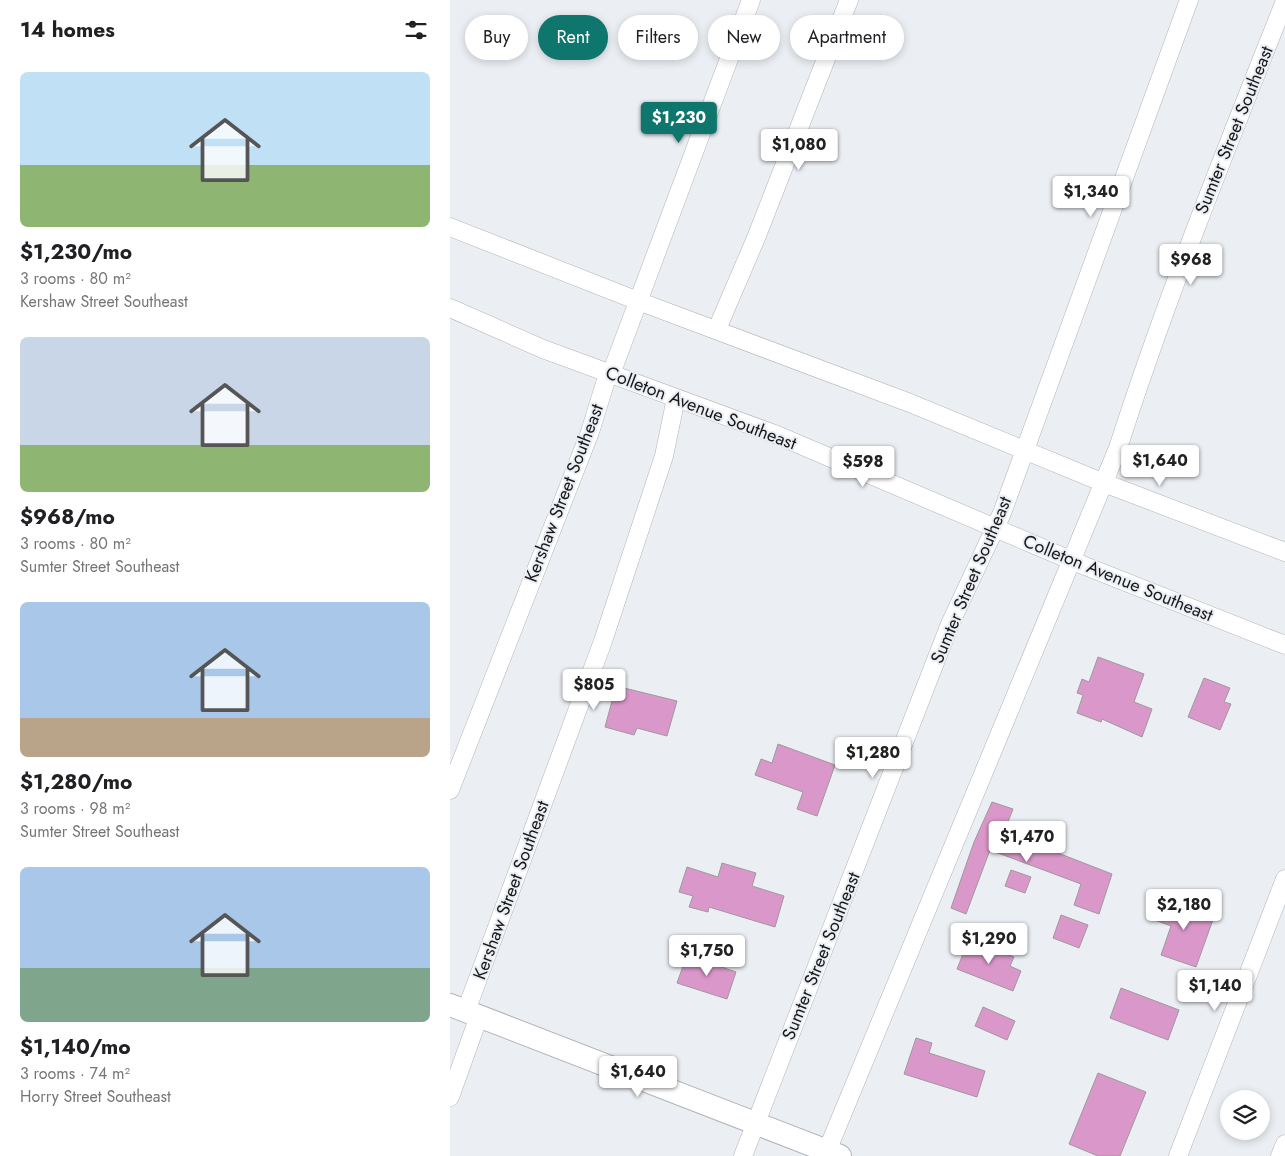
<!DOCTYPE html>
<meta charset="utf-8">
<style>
:root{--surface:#fff;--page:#f2f2f2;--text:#202124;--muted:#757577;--accent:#0f766e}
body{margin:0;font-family:Jost,sans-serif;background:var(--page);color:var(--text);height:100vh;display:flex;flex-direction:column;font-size:19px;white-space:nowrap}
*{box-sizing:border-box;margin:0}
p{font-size:16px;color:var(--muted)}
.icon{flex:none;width:28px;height:28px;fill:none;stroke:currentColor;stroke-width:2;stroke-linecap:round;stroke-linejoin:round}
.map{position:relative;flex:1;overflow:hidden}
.side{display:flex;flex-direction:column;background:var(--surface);width:450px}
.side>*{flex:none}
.banner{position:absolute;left:15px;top:15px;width:475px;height:45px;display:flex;gap:10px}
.buttons{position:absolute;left:770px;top:1090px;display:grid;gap:10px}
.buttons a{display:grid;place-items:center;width:50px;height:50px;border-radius:50%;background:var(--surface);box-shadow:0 2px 8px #0003;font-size:25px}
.price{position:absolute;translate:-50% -42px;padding:0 11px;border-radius:5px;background:#fff;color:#222;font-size:16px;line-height:32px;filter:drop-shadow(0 1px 2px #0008)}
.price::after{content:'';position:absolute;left:50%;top:30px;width:15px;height:11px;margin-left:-8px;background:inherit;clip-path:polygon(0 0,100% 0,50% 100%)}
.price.on{background:var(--accent);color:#fff}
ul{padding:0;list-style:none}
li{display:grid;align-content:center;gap:10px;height:265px;padding:0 20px}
li span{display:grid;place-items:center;height:155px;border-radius:8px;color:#555}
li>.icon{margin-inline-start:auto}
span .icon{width:90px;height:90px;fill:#fffc;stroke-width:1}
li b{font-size:21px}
h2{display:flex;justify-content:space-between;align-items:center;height:60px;padding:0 20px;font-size:21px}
.pill{padding:0 18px;border-radius:22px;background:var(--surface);box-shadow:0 2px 8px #0003;font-size:18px;line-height:45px}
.pill.on{background:var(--accent);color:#fff}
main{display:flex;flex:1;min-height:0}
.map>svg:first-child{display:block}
</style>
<main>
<section class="side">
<h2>14 homes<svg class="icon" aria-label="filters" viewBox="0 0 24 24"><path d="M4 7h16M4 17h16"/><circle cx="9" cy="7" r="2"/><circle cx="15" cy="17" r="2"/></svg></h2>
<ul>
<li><span style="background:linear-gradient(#bfe0f5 60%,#8fb573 0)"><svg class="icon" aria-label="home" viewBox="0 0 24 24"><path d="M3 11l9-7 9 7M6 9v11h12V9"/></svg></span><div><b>$1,230/mo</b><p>3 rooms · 80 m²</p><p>Kershaw Street Southeast</p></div></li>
<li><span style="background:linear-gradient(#c9d6e8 70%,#8fb573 0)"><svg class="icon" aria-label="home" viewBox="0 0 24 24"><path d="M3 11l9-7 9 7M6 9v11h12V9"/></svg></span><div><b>$968/mo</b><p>3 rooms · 80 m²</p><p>Sumter Street Southeast</p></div></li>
<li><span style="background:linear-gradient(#a9c7e8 75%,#b9a48a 0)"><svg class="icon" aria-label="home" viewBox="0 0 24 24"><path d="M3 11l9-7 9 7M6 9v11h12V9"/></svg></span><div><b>$1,280/mo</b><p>3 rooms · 98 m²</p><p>Sumter Street Southeast</p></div></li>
<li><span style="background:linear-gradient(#a9c7e8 65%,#7fa58c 0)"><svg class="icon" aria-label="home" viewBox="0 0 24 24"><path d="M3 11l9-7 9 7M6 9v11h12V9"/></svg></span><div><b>$1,140/mo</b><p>3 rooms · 74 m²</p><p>Horry Street Southeast</p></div></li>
</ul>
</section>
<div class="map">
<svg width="835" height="1156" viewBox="0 0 835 1156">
<rect width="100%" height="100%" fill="#ebeef3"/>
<path fill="#da97c9" stroke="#9e999c" d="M648,657L694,674L684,702L702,709L692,737L652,719L651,722L627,713L633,695L627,693L632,679L639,682Z
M754,678L780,688L774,702L781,704L770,730L738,717Z
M166,686L227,701L217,736L187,728L184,735L155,727Z
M328,744L385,765L367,816L347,809L353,792L305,775L311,759L322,763Z
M542,802L563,809L554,832L662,874L649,914L624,905L631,884L540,850L516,914L501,908L524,842Z
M272,863L306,873L302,886L334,896L325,927L259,907L258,912L239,907L243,896L229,892L237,867L268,877Z
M561,870L581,877L575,893L555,886Z
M728,901L765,914L746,967L711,955L721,926L702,919L707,903L725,909Z
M611,915L638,925L629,948L603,938Z
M519,939L564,957L560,966L571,971L563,991L507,969Z
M237,955L286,972L277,999L227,983Z
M671,988L729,1010L718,1040L660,1018Z
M533,1007L565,1021L557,1040L525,1026Z
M466,1038L482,1043L479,1053L535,1071L527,1097L454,1074Z
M648,1073L696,1092L670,1156H648L619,1144Z"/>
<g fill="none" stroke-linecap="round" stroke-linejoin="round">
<g stroke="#b2b4b9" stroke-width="19">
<path id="minor" d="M0,227L188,301L460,403L654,483L835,552
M0,308L93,349L327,435L625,562L835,645
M267,329L306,238L399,0
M0,790L140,432L156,380L161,374L301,0
M16,1011L153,641L214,456L226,398
M0,1097L29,1016
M377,1151L668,448C717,296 776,149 835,1
M293,1156L500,624L552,513L739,0
M728,1156L835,879
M830,1156L835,1144"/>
</g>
<g stroke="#b2b4b9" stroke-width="24">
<path id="tertiary" d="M0,1005L390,1156"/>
</g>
<use href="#minor" stroke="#fff" stroke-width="18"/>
<use href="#tertiary" stroke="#fff" stroke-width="22"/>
</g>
<g text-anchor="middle" stroke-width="4" stroke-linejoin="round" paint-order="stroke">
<g font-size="18" fill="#17181a" stroke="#ebeef3">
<text transform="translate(784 130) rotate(-68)" y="6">Sumter Street Southeast</text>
<text transform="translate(251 408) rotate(21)" y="6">Colleton Avenue Southeast</text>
<text transform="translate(114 493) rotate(-69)" y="6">Kershaw Street Southeast</text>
<text transform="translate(668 578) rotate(22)" y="6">Colleton Avenue Southeast</text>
<text transform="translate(521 580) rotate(-67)" y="6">Sumter Street Southeast</text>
<text transform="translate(61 890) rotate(-70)" y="6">Kershaw Street Southeast</text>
<text transform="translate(371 956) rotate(-68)" y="6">Sumter Street Southeast</text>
</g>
</g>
</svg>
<div class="buttons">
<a><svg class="icon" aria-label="layers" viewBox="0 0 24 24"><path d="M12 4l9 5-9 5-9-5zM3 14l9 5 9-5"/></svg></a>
</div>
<b class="price on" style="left:229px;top:144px">$1,230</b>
<b class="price" style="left:349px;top:171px">$1,080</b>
<b class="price" style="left:641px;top:218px">$1,340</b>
<b class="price" style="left:741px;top:286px">$968</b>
<b class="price" style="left:710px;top:487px">$1,640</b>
<b class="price" style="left:413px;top:488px">$598</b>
<b class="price" style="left:144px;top:711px">$805</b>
<b class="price" style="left:423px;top:779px">$1,280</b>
<b class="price" style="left:577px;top:863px">$1,470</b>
<b class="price" style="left:734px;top:931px">$2,180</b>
<b class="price" style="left:539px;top:965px">$1,290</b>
<b class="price" style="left:257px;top:977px">$1,750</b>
<b class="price" style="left:765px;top:1012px">$1,140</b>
<b class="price" style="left:188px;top:1098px">$1,640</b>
<div class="banner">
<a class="pill">Buy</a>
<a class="pill on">Rent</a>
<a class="pill">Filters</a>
<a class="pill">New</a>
<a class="pill">Apartment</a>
</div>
</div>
</main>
